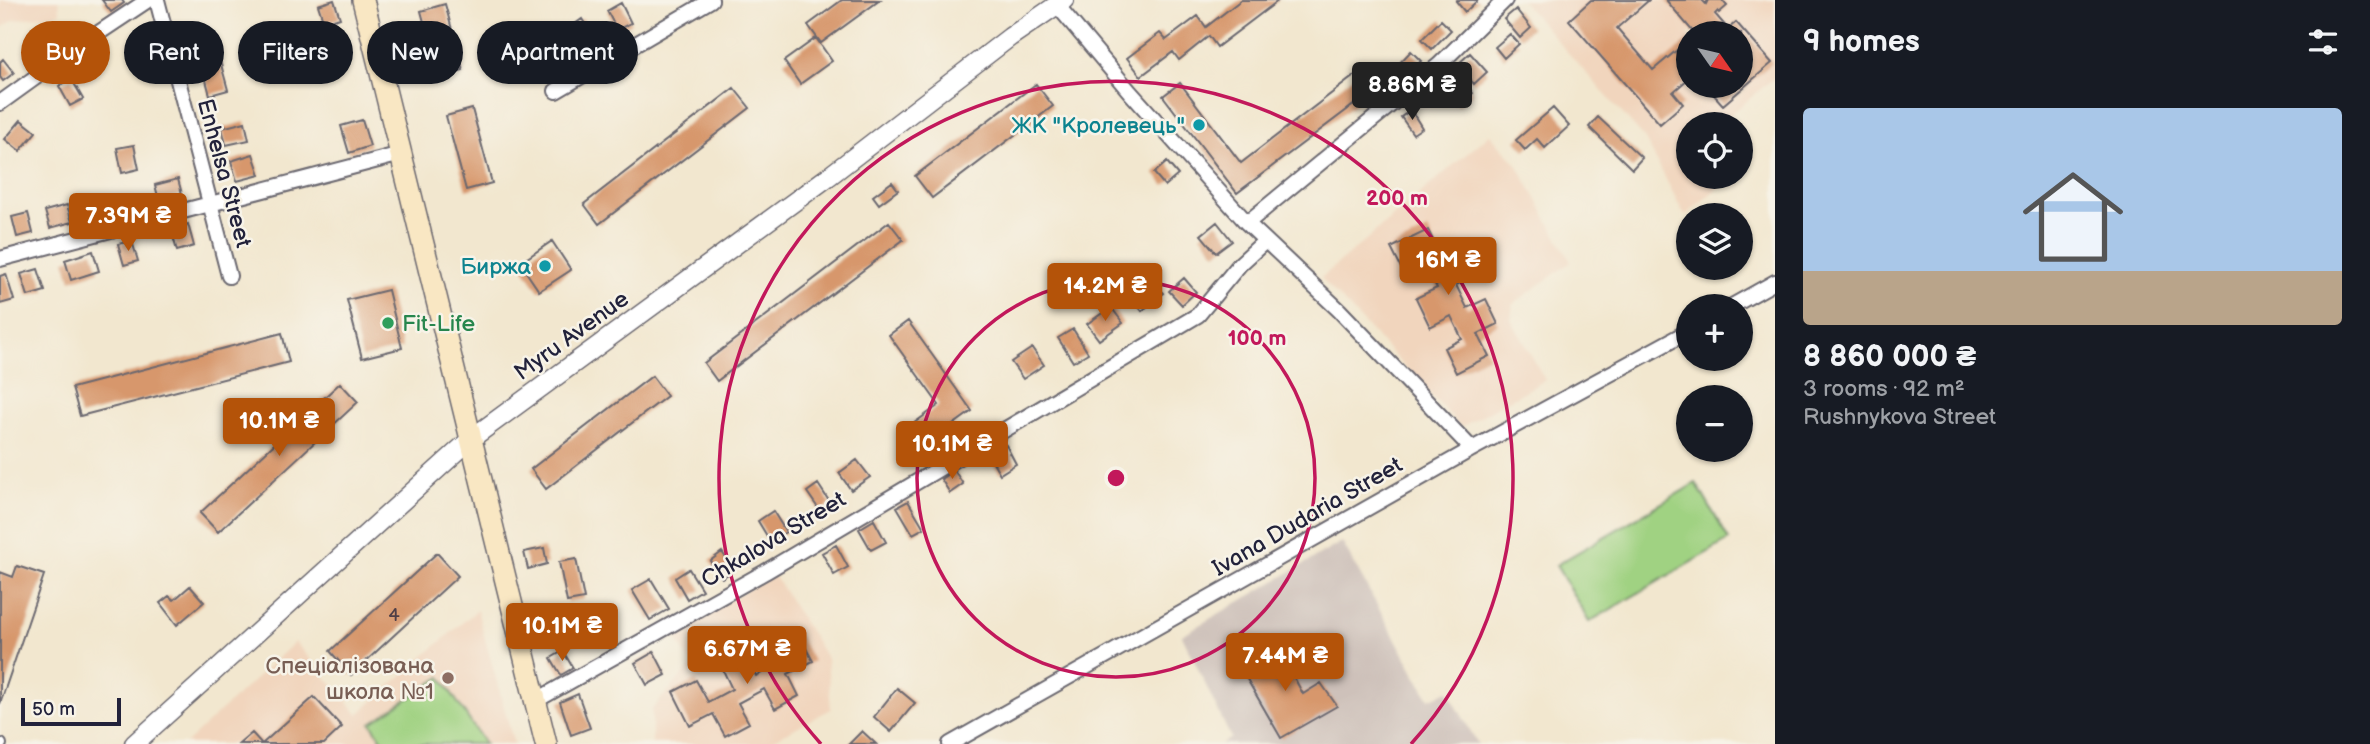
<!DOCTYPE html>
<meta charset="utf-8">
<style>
:root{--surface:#171b24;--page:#20242c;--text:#f1f3f6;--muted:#9ea1a6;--line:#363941;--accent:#b45309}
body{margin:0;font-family:"Balsamiq Sans",sans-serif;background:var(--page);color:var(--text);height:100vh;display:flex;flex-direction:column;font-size:26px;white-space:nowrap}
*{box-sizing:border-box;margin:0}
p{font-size:23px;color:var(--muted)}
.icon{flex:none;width:38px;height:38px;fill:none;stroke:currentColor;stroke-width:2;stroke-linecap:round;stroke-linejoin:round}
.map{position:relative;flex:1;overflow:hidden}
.sheet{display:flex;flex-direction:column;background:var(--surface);width:595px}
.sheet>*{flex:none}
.banner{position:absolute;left:21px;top:21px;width:665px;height:63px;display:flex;gap:14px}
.needle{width:46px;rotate:124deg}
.buttons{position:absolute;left:1676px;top:21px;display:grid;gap:14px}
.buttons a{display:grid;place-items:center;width:77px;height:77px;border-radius:50%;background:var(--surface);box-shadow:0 2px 5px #0004;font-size:35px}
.scale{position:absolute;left:21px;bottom:18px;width:100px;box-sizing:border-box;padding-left:7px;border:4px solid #22223b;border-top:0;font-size:19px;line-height:24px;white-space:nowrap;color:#22223b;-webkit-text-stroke:5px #f7f3e8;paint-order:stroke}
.price{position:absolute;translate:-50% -60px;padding:0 16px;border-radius:7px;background:var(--accent);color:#fff;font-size:23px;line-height:46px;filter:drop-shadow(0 2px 4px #0008)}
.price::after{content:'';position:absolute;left:50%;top:42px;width:21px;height:16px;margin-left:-10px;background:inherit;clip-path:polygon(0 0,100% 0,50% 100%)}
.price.current{background:#222;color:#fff}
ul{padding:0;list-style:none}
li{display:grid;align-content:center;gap:14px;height:371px;padding:0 28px}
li+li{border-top:2px solid var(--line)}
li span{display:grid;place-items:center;height:217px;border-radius:7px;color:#555}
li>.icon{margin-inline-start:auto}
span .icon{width:126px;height:126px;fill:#fffc;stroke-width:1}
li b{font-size:30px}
h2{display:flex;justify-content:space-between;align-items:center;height:84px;padding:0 28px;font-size:30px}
.chip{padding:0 24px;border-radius:32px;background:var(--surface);box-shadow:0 2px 5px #0004;font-size:24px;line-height:63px}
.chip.current{background:var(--accent);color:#fff}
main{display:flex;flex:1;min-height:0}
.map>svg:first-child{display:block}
</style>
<main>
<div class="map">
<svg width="1775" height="744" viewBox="0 0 1775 744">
<rect width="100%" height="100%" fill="#f7f3e8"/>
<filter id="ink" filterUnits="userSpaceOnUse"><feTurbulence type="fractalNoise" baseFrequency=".0143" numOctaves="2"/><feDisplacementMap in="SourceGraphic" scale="14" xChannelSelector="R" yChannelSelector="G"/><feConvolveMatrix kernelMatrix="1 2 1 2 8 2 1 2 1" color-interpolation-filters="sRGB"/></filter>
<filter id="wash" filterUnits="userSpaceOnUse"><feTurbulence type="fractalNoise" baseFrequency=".00686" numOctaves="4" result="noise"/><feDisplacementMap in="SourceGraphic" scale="28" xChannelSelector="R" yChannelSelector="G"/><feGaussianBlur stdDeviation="1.57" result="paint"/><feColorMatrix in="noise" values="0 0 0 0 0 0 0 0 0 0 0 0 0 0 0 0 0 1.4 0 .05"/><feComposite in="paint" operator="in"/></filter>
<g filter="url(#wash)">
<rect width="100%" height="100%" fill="#f2e7cf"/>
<path fill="#f1d5bd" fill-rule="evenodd" d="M0,0H59L60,13L14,20L0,29Z
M1521,0H1775V77L1730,115L1735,124H1689V177H1730L1685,216L1645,139ZM1689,33H1741V86H1689Z
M1490,134L1517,164L1571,262L1513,304L1511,319L1545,380L1461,427L1321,278Z
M774,575L827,659L831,709L765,744H652V709L692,665L673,633Z
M477,610L514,744H185L295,642L358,714Z"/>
<path fill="#cec1ba" d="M1342,542L1429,699L1448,691L1478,744H1221L1231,738L1182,635Z"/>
<path fill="#a0d282" stroke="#617a5e" stroke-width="2" d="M1696,483L1729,540L1589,622L1556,565Z
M441,677L485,744H385L371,723Z"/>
<g id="blocks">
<path fill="#d7976c" d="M102,0H122L124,3L111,12Z
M334,0L340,18L324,23L318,5Z
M842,0H880L821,43L808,25Z
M1241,0H1279L1217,47L1209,36L1179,60L1173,52L1141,76L1127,58L1160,33L1166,40L1198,16L1206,27Z
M1457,0H1478L1465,12L1456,1Z
M1591,0H1649L1617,28L1653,70L1689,40V78L1673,92L1683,104L1660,124L1569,20Z
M1666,0H1702L1706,4L1708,0H1722L1727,6L1719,13L1718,11L1715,14L1728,29L1736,22L1772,63L1723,105L1706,86H1741V33H1694Z
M621,3L631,23L617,30L607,11Z
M445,4L463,70L439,77L421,11Z
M1516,9L1531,28L1520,38L1504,19Z
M582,19L595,39L580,48L568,29Z
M1441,20L1451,30L1432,49L1422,39Z
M80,22L87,33L78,40L70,29Z
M1510,34L1519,44L1504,58L1495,47Z
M816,38L832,61L800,84L784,61Z
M551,43L560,61L542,70L533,52Z
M216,46L228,90L210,95L198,51Z
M1411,51L1421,61L1404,79L1394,69Z
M1470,53L1487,72L1474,84L1457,65Z
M3,59L14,73L3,81L0,77V62Z
M1362,70L1376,88L1237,193L1163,96L1180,83L1241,163Z
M71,78L83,99L70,106L59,86Z
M1465,83L1473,93L1458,106L1450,96Z
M1036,84L1053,106L932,198L915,176Z
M734,88L750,108L599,224L584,204Z
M1553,108L1569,126L1545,148L1537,139L1525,150L1516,140Z
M472,109L492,183L466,190L446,116Z
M1411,110L1422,128L1413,134L1401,117Z
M1598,117L1642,158L1632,169L1589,127Z
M21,120L36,132L20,151L5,139Z
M362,120L370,146L349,153L341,126Z
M245,122L249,140L226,145L222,128Z
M134,145L139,169L122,173L117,148Z
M253,154L260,175L237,181L231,161Z
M1167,162L1178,175L1165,186L1154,173Z
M178,179L182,194L159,200L155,185Z
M892,182L898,190L879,204L873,196Z
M67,205L72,222L50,228L45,211Z
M28,213L33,233L17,237L12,217Z
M889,222L903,240L717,381L704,363Z
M1217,222L1232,241L1216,253L1201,235Z
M188,224L194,246L177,251L171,229Z
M1428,230L1441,256L1461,246L1475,276L1456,285L1467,308L1486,299L1498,324L1478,334L1489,356L1456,373L1444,348L1462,339L1451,316L1430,327L1416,298L1437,288L1425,264L1404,274L1391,248Z
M132,241L138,261L124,265L118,244Z
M552,241L571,270L539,291L520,263Z
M93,251L99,271L71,280L65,260Z
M38,269L45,291L28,296L21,274Z
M6,274L14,300L0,304V276Z
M1151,278L1163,293L1142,311L1130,296Z
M1184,278L1196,292L1182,305L1169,291Z
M388,290L402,348L362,358L347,300Z
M1111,307L1123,323L1099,340L1087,324Z
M908,321L972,411L913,454L899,434L939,405L889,335Z
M1073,329L1088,353L1073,362L1058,338Z
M282,333L289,362L80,416L72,388Z
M1032,348L1044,365L1023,379L1011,362Z
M652,376L667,396L546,489L531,469Z
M340,383L358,402L218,532L200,513Z
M1006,445L1016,464L1000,474L989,455Z
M857,460L870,477L851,490L839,473Z
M954,470L963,484L950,493L941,479Z
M818,484L831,504L820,511L807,492Z
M908,501L924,528L913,534L897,507Z
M773,511L786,532L770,541L758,521Z
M874,520L886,542L871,550L859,529Z
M836,545L848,567L834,575L822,553Z
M544,548L547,564L528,569L524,552Z
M722,552L734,570L722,578L710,561Z
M437,553L458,576L351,675L330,651Z
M576,559L584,599L567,602L559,562Z
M17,566L44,575L0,704V572L13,577Z
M689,569L702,590L687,599L675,578Z
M651,579L669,609L650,620L632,590Z
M190,586L204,602L177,625L160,603L169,596L174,600Z
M563,611L571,633L548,641L540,619Z
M795,628L813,661L788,674L799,696L775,709L764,689L738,703L749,723L725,736L713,714L690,726L673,692L696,680L708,702L732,689L722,668L746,655L756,676L782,663L770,641Z
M1277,646L1303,694L1321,683L1337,706L1281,738L1240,667Z
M563,651L573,668L561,675L551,658Z
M654,652L666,675L647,685L635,663Z
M897,688L915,703L891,732L874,717Z
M578,694L590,728L571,735L560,702Z
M314,697L342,727L324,744H262Z
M862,731L876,744H849Z
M252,733L262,744H239Z"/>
</g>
</g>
<g filter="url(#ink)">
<use href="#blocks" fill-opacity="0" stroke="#6b676f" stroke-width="2"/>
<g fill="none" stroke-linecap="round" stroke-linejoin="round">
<g stroke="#6b676f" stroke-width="14">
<path id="pedestrian" d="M0,744H1"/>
</g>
<g stroke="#6b676f" stroke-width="18">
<path id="minor" d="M157,0L229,276
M1057,5L1130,92L1247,223
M556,91L711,0
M0,103L79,46L148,0
M0,259L401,154
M1732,306L1775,282
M1472,449L1339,310L1247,223L1439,65L1505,0
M537,700L765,572L1198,315L1240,264L1264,242
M950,744L1472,449L1689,331"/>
</g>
<g stroke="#6b676f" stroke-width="21">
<path id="tertiary" d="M134,744L472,438L828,177L1010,37L1064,0"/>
</g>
<g stroke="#6b676f" stroke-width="24">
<path id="secondary" d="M363,0L546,744"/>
</g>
<use href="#pedestrian" stroke="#fff" stroke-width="10"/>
<use href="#minor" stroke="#fff" stroke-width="14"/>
<use href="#tertiary" stroke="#fff" stroke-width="18"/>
<use href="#secondary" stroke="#f9e7c3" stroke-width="21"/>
</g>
</g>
<g fill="none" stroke="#c2185b" stroke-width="3.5">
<circle cx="1116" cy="478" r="199"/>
<path d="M821 744A397 397 0 1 1 1411 744"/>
</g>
<g fill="#0f9aa8" stroke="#f7f3e8" stroke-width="2.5">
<circle cx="1199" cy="125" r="7"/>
<circle cx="545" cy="266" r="7"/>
</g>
<circle fill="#2e9e5b" stroke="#f7f3e8" stroke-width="2.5" cx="388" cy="323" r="7"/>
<circle fill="#8d6e63" stroke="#f7f3e8" stroke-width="2.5" cx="448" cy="678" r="7"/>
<g text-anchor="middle" stroke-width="5" stroke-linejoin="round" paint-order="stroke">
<g font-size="19" fill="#4f3f47">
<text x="394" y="621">4</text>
</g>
<g font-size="23" fill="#0d838f" stroke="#f7f3e8" text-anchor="end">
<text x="1185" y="133">ЖК "Кролевець"</text>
<text x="531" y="274">Биржа</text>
</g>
<g font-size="23" fill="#22223b" stroke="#f7f3e8">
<text transform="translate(225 173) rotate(75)" y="8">Enhelsa Street</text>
<text transform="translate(571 335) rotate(-36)" y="8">Myru Avenue</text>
<text transform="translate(1307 516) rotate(-30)" y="8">Ivana Dudaria Street</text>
<text transform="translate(773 539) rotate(-31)" y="8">Chkalova Street</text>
</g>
<g font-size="23" fill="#27864d" stroke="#f7f3e8" text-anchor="start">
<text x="402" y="331">Fit-Life</text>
</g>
<g font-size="23" fill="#785e54" stroke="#f7f3e8" text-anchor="end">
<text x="434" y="673">Спеціалізована<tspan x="434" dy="26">школа №1</tspan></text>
</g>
</g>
<circle cx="1116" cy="478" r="10" fill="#c2185b" stroke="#f7f3e8" stroke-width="3.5"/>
<g font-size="21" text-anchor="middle" font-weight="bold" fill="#c2185b" stroke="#f7f3e8" stroke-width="5" stroke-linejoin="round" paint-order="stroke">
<text x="1397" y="205">200 m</text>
<text x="1257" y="345">100 m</text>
</g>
</svg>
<div class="buttons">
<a><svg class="needle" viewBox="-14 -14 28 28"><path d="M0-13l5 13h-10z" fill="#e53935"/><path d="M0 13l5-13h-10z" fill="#9ea1a6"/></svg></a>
<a><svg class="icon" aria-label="locate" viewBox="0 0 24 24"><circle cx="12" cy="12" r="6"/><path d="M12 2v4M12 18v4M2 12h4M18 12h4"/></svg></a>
<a><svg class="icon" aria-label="layers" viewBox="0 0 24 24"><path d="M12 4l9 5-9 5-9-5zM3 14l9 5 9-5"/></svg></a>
<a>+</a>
<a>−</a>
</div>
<div class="scale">50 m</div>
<b class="price current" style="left:1412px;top:122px">8.86M ₴</b>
<b class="price" style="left:128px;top:253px">7.39M ₴</b>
<b class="price" style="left:1448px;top:297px">16M ₴</b>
<b class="price" style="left:1105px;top:323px">14.2M ₴</b>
<b class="price" style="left:279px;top:458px">10.1M ₴</b>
<b class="price" style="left:952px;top:481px">10.1M ₴</b>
<b class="price" style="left:562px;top:663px">10.1M ₴</b>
<b class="price" style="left:747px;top:686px">6.67M ₴</b>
<b class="price" style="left:1285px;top:693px">7.44M ₴</b>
<div class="banner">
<a class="chip current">Buy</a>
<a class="chip">Rent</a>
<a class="chip">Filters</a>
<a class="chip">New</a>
<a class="chip">Apartment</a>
</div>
</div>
<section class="sheet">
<h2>9 homes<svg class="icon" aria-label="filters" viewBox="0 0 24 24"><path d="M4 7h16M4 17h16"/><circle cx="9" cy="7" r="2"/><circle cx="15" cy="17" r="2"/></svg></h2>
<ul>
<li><span style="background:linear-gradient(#a9c7e8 75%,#b9a48a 0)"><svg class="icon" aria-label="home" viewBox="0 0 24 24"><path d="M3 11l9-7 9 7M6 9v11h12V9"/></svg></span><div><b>8 860 000 ₴</b><p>3 rooms · 92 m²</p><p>Rushnykova Street</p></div></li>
</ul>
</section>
</main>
